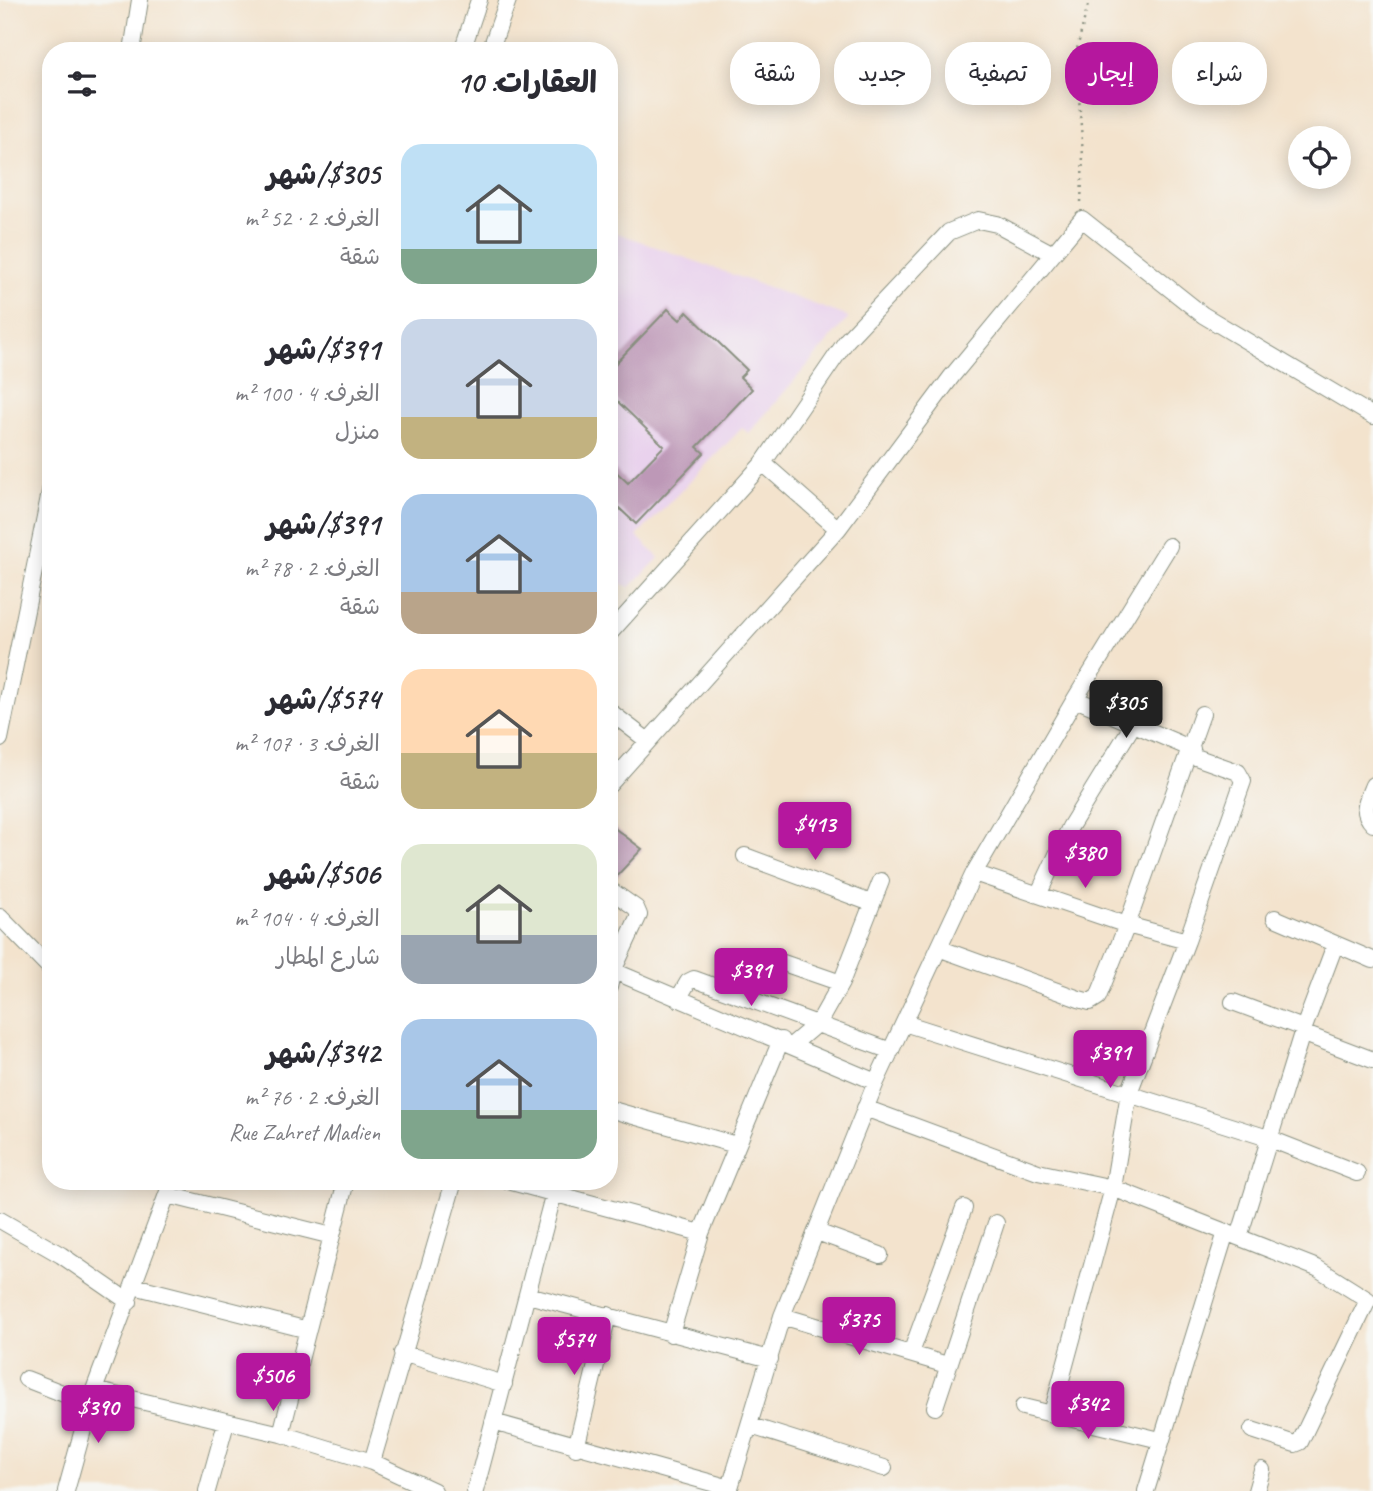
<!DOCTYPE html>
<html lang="ar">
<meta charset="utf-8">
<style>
:root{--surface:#fff;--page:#f7f7f7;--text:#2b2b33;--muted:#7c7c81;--accent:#b5179e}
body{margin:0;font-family:Caveat,"Playpen Sans Arabic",sans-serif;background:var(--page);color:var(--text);direction:rtl;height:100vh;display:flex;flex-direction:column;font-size:26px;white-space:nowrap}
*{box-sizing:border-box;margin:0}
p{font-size:23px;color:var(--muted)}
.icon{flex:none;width:38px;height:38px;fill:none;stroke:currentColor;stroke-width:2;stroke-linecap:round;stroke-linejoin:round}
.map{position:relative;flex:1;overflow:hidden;direction:ltr}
.sheet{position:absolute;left:42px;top:42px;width:576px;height:1148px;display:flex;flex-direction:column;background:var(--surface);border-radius:28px;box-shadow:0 4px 18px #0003;direction:rtl}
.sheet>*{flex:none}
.guide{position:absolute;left:639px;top:42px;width:628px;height:63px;direction:rtl;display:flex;gap:14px}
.fabs{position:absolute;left:1288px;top:126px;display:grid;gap:14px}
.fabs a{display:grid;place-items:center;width:63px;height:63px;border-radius:50%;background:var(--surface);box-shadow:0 4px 18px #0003;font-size:35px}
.price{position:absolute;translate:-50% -60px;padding:0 16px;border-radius:7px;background:var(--accent);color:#fff;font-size:23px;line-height:46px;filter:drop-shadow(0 2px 4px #0008)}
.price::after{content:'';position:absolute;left:50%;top:42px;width:21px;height:16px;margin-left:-10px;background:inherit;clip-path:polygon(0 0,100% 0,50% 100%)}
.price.current{background:#222;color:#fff}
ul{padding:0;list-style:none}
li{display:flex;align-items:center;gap:21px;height:175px;padding:0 21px}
li span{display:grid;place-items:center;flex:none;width:196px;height:140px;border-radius:21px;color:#555}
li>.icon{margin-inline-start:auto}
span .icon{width:84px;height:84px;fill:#fffc;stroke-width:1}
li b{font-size:30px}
h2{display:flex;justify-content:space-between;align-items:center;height:84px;padding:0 21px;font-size:30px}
.chip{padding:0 24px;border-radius:28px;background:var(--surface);box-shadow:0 4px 18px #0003;font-size:24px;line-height:63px}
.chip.current{background:var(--accent);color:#fff}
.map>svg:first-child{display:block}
</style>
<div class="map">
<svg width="1373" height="1491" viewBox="0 0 1373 1491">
<rect width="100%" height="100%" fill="#f6f6f2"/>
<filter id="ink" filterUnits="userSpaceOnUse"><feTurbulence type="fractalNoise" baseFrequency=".0143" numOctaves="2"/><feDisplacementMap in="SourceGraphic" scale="14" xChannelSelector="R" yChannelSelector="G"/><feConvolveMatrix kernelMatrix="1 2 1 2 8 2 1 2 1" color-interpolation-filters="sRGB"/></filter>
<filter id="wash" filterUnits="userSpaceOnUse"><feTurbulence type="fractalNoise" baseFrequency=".00686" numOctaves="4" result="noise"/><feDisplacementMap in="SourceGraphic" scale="28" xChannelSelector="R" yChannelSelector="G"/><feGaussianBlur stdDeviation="1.57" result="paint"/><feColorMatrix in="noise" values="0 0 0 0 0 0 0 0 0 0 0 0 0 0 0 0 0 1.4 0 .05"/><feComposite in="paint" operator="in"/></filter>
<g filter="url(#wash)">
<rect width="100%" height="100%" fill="#f3e3cd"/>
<path fill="#e9d2ed" d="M609,230L849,317L749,433L742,428L637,536L659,558L630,587L609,579Z"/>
<g id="blocks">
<path fill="#bd98b7" d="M668,309L680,320L687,312L747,370L740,377L752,389L697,447L704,453L636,524L618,507L609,517V465L628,483L664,446L616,400L609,407V370Z
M609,824L642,849L613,880L609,879Z"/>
</g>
</g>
<g filter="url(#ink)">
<use href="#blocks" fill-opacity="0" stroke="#899080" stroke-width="2"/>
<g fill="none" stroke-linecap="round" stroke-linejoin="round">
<g stroke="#899080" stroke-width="18">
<path id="minor" d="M132,51L140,0
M462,51L479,0
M490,51L508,0
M763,463L838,529
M609,634L763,463L847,340L949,232L978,220L997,224L1053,254
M1075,699L1192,749
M609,711L648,741
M0,739L51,487
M609,785L838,529L952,376L1082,219L1203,315L1373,416
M1373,785C1367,800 1360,811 1373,824
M745,856L871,903
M974,873L1127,925L1187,941
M609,889L636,908L639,915L613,971L609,987
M1039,893L1070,827L1134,723
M0,917L51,969
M1275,918L1373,960
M941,949L1079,999L1090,1002L1098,997L1127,925L1202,714
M766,957L841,983
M609,969L876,1082
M678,999L688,982L694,979L891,1051
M1233,1002L1303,1028
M904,1023L1268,1138L1357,1173
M1302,1033L1373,1060
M793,1044L819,1022L841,983L881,881
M865,1108L1038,1172L1113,1188L1317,1268L1368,1300L1300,1442L1295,1444L1252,1430
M609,1109L736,1145
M508,1181L701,1233
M168,1195L332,1236
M0,1220L61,1255L129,1302
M817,1232L880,1255
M1239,1237L1302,1033L1335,945
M134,1286L308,1330
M528,1295L770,1359
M782,1316L947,1365
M671,1334L701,1233L781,1040
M402,1353L504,1384
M911,1353L964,1208
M26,1379L90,1404
M94,1390L281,1434L372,1462L434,1491
M935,1407L996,1223
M1023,1407L1160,1440
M1052,1413L1113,1188L1129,1093L1187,941L1243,781L1238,772L1190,755
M493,1422L730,1488
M751,1426L884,1468
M281,1434L346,1181
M576,1448L608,1315
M372,1462L454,1181
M66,1491L94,1390L172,1181
M207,1491L226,1423
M475,1491L557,1181
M729,1491L782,1316L876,1082L974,873L1075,699L1169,546
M1146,1491L1226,1232
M1256,1491L1262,1470"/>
</g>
<path stroke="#899080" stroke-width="2.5" stroke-dasharray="2 5" stroke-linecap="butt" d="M1081,202L1083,156L1076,53L1089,0"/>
<use href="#minor" stroke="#fff" stroke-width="16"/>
</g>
</g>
</svg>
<div class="fabs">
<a><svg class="icon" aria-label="locate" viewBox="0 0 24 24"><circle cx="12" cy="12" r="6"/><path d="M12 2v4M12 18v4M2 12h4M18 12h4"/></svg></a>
</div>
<b class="price current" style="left:1126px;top:740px">$305</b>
<b class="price" style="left:815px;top:862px">$413</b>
<b class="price" style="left:1085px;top:890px">$380</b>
<b class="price" style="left:751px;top:1008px">$391</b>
<b class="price" style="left:1110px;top:1090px">$391</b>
<b class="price" style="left:859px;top:1357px">$375</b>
<b class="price" style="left:574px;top:1377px">$574</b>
<b class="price" style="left:273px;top:1413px">$506</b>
<b class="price" style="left:1088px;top:1441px">$342</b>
<b class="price" style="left:98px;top:1445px">$390</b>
<div class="guide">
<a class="chip">شراء</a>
<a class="chip current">إيجار</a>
<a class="chip">تصفية</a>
<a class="chip">جديد</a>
<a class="chip">شقة</a>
</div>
<section class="sheet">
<h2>العقارات: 10<svg class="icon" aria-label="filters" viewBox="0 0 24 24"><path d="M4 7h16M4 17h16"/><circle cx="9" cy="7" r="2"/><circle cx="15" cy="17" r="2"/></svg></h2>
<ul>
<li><span style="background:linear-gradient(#bfe0f5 75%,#7fa58c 0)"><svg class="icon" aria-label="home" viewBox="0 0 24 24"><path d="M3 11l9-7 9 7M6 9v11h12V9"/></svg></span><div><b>$305/شهر</b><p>الغرف: 2 · 52 m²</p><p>شقة</p></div></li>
<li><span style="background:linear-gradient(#c9d6e8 70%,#c2b280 0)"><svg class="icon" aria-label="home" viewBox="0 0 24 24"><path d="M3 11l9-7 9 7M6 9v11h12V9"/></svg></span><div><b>$391/شهر</b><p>الغرف: 4 · 100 m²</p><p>منزل</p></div></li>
<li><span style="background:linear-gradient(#a9c7e8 70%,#b9a48a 0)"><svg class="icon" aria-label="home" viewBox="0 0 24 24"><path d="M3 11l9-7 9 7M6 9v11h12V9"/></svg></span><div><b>$391/شهر</b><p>الغرف: 2 · 78 m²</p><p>شقة</p></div></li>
<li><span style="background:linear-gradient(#ffd9b3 60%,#c2b280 0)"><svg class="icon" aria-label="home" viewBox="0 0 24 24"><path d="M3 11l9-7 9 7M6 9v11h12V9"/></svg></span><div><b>$574/شهر</b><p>الغرف: 3 · 107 m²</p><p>شقة</p></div></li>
<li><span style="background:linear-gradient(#dfe7d0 65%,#9aa5b1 0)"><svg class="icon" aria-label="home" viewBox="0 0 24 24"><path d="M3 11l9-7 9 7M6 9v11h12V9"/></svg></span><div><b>$506/شهر</b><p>الغرف: 4 · 104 m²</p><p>شارع المطار</p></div></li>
<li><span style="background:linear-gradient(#a9c7e8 65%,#7fa58c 0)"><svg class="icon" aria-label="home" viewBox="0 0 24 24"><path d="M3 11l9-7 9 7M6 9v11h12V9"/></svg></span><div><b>$342/شهر</b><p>الغرف: 2 · 76 m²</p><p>Rue Zahret Madien</p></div></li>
</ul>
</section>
</div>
